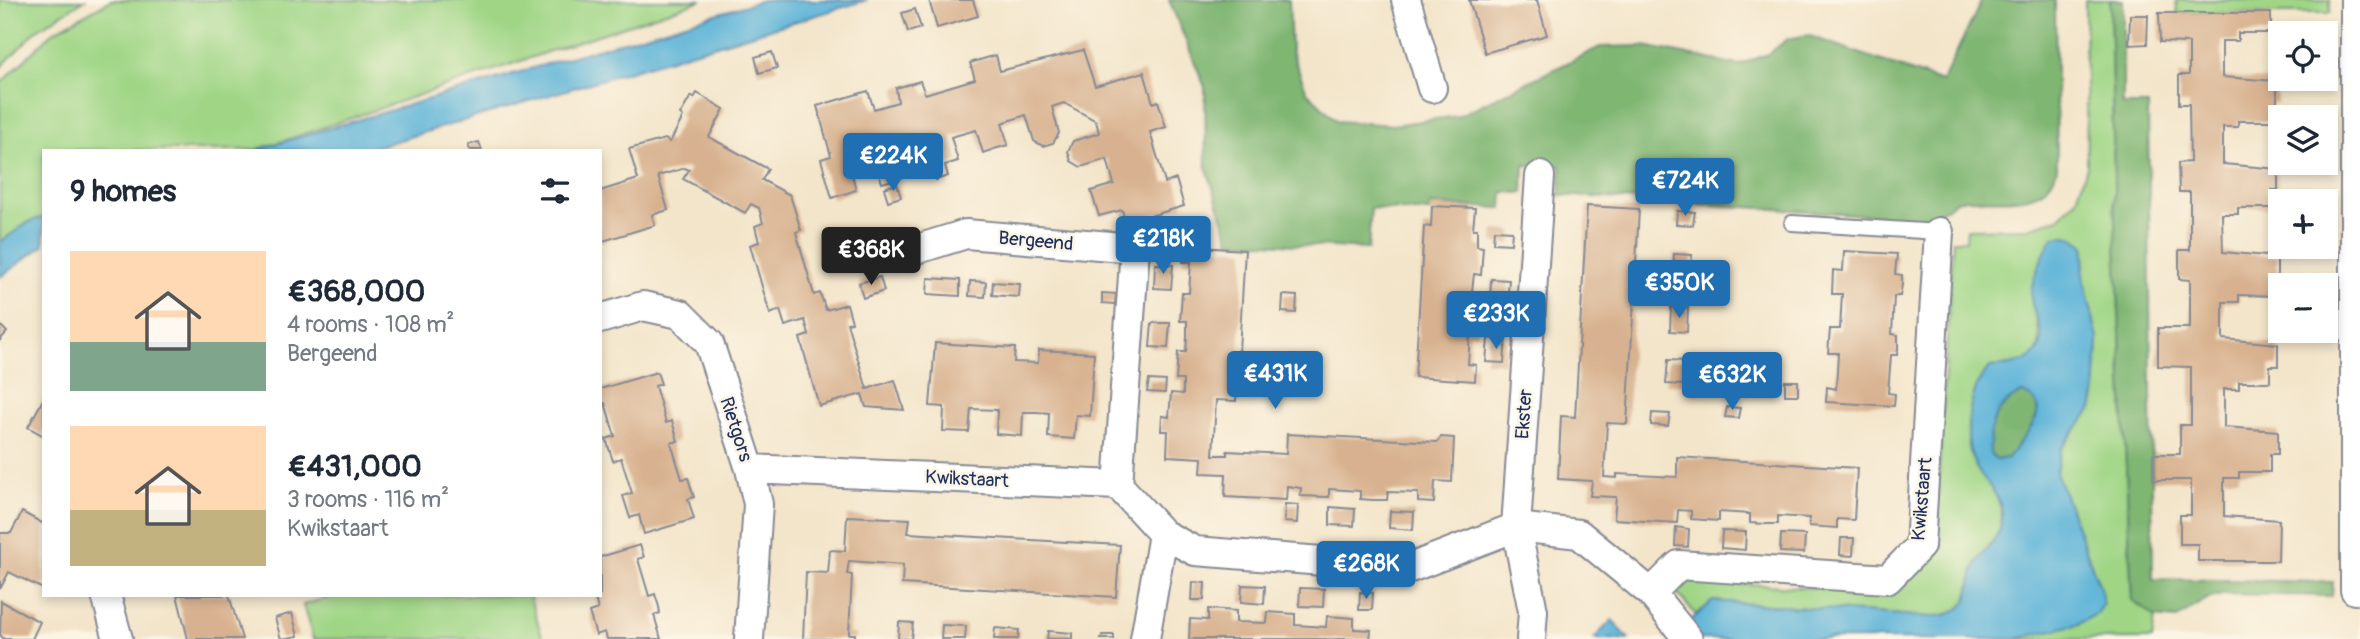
<!DOCTYPE html>
<meta charset="utf-8">
<style>
:root{--surface:#fff;--page:#f2f2f3;--text:#1f2937;--muted:#747a83;--accent:#1f6fb2}
body{margin:0;font-family:Pangolin,sans-serif;background:var(--page);color:var(--text);height:100vh;display:flex;flex-direction:column;font-size:26px;white-space:nowrap}
*{box-sizing:border-box;margin:0}
p{font-size:23px;color:var(--muted)}
.icon{flex:none;width:38px;height:38px;fill:none;stroke:currentColor;stroke-width:2;stroke-linecap:round;stroke-linejoin:round}
.map{position:relative;flex:1;overflow:hidden}
.side{position:absolute;left:42px;top:149px;width:560px;height:448px;display:flex;flex-direction:column;background:var(--surface);border-radius:0px;box-shadow:0 4px 10px #0003}
.side>*{flex:none}
.fabs{position:absolute;left:2268px;top:21px;display:grid;gap:14px}
.fabs a{display:grid;place-items:center;width:70px;height:70px;border-radius:0px;background:var(--surface);box-shadow:0 4px 10px #0003;font-size:35px}
.price{position:absolute;translate:-50% -60px;padding:0 16px;border-radius:7px;background:var(--accent);color:#fff;font-size:23px;line-height:46px;filter:drop-shadow(0 2px 4px #0008)}
.price::after{content:'';position:absolute;left:50%;top:42px;width:21px;height:16px;margin-left:-10px;background:inherit;clip-path:polygon(0 0,100% 0,50% 100%)}
.price.active{background:#222;color:#fff}
ul{padding:0;list-style:none}
li{display:flex;align-items:center;gap:21px;height:175px;padding:0 28px}
li span{display:grid;place-items:center;flex:none;width:196px;height:140px;border-radius:0px;color:#555}
li>.icon{margin-inline-start:auto}
span .icon{width:84px;height:84px;fill:#fffc;stroke-width:1}
li b{font-size:30px}
h2{display:flex;justify-content:space-between;align-items:center;height:84px;padding:0 28px;font-size:30px}
.map>svg:first-child{display:block}
</style>
<div class="map">
<svg width="2360" height="639" viewBox="0 0 2360 639">
<rect width="100%" height="100%" fill="#fcf5e5"/>
<filter id="ink" filterUnits="userSpaceOnUse"><feTurbulence type="fractalNoise" baseFrequency=".0143" numOctaves="2"/><feDisplacementMap in="SourceGraphic" scale="14" xChannelSelector="R" yChannelSelector="G"/><feConvolveMatrix kernelMatrix="1 2 1 2 8 2 1 2 1" color-interpolation-filters="sRGB"/></filter>
<filter id="wash" filterUnits="userSpaceOnUse"><feTurbulence type="fractalNoise" baseFrequency=".00686" numOctaves="4" result="noise"/><feDisplacementMap in="SourceGraphic" scale="28" xChannelSelector="R" yChannelSelector="G"/><feGaussianBlur stdDeviation="1.57" result="paint"/><feColorMatrix in="noise" values="0 0 0 0 0 0 0 0 0 0 0 0 0 0 0 0 0 1.4 0 .05"/><feComposite in="paint" operator="in"/></filter>
<g filter="url(#wash)">
<rect width="100%" height="100%" fill="#f3e5ca"/>
<path fill="#9fd585" stroke="#5d8272" stroke-width="2" d="M0,0H84L37,30L0,68Z
M111,0H702L256,150H44V217L29,222L0,242V84L53,32Z
M2085,0H2110L2115,222L2132,600L2155,617L2152,639H2015L2078,624L2103,604L2101,590L2056,472L2061,449L2092,409L2095,396L2098,339L2083,275L2085,252L2031,300C2045,348 2047,364 1990,367C1968,390 1961,439 1976,467C1984,482 1997,491 2001,508C2007,536 1986,544 1976,564C1969,579 1974,596 1960,608C1952,616 1940,615 1930,617L1713,601L1696,615L1673,589L1684,580L1889,593L1934,553L1953,240H1966L1967,229L2028,228L2059,218L2077,199L2087,167Z
M2176,0H2330V13H2177Z
M337,595H529L543,639H313L303,605Z"/>
<path fill="#7fb672" stroke="#4d7268" stroke-width="2" d="M1169,0H1289L1291,51L1307,92L1337,121L1392,125L1458,116L1600,47L1644,46L1738,65L1768,54L1788,39L1807,35L1942,82L1982,0H2055L2057,167C2049,209 1999,198 1966,199L1956,201L1929,219L1560,195L1561,166L1524,165L1523,193L1503,192L1502,208L1431,205L1429,212L1371,208L1368,249L1230,241L1206,166L1205,87Z
M2110,0H2123V105H2148L2153,579L2333,582L2332,596L2225,594L2204,600L2177,619L2155,617L2132,600L2115,222Z
M2022,392C2058,407 2022,438 2008,458L1996,460L1990,454C1988,424 1995,406 2022,392Z"/>
<path fill="#5bb3d8" stroke="#3b719b" stroke-width="2" fill-rule="evenodd" d="M763,0H867L366,150H256Z
M44,217V245L0,277V242L29,222Z
M2062,236L2073,237L2085,246L2083,275L2098,339L2095,396L2092,409L2061,449L2056,472L2101,590L2103,604L2098,613L2078,624L2015,639H1669L1713,601L1930,617C1940,615 1952,616 1960,608C1974,596 1969,579 1976,564C1986,544 2007,536 2001,508C1997,491 1984,482 1976,467C1961,439 1968,390 1990,367C2011,366 2046,362 2041,332C2038,320 2031,308 2031,295C2031,278 2043,259 2049,243L2054,237ZM2022,393C2058,406 2022,438 2008,458L1996,460L1990,454C1988,424 1995,406 2022,393Z
M1612,620L1629,639H1594Z"/>
<g id="blocks">
<path fill="#d8b290" d="M929,0H973L978,16L937,28Z
M1469,0H1537L1547,35L1485,53Z
M915,9L921,28L908,32L902,13Z
M2159,13H2271V33H2238V41H2222V77L2277,81V103H2272V121H2238V127H2223V164L2278,169V190H2272V208H2238V214H2222L2223,252L2277,257V279H2272V296L2239,295V302H2223V339L2278,344V366H2270V382H2239V389H2224V427L2278,431V454H2270V472H2239V478H2224V516L2279,520L2278,561H2198V544H2180V515H2191V480H2153V454H2180V425H2191V367L2158,366V328H2190V280L2179,279V250H2190V192H2179L2178,163L2190,162L2189,104H2179V75H2189V43L2160,42Z
M2130,15H2148L2147,44L2129,45Z
M1083,50L1095,86L1144,72L1153,103L1158,101L1166,127L1150,132L1165,183L1176,179L1184,206L1126,223L1122,210L1099,216L1091,191L1114,184L1107,159L1081,167L1071,161L1068,151L1073,141L1099,133L1096,121L1064,103L1052,107L1059,133L1053,143L1043,146L1034,141L1026,115L1002,123L1008,145L994,149L983,153L976,130L951,137L958,161L945,165L948,176L936,180L925,145L901,153L907,176L882,183L875,160L863,164L850,167L856,190L832,198L821,159L831,156L817,106L868,91L874,109L898,102L896,88L920,81L925,94L975,79L970,63L996,55L1000,71Z
M772,52L777,68L759,73L755,57Z
M697,93L724,109L709,137L768,169L762,180L790,195L801,230L796,232L814,295L820,293L826,310L847,304L852,322L847,323L867,389L895,380L904,410L866,407L862,394L819,406L800,338L809,335L805,320L785,326L780,310L770,314L750,245L759,242L755,226L763,223L759,208L751,204L745,213L716,197L683,179L689,170L685,168L658,176L668,210L652,215L655,225L600,242V191L638,179L629,149L665,139L670,142L683,117L680,115L691,96L694,98Z
M479,142L482,150H470L468,145Z
M897,184L901,197L888,201L884,188Z
M1432,206L1475,208L1473,229H1477V246L1483,247L1481,275L1474,274L1472,291V305L1479,306V321L1477,334H1470L1468,364L1476,365L1475,381L1415,377L1424,226L1431,227Z
M1587,206L1639,209L1627,424L1607,423L1604,477L1617,478V474L1677,477V457L1857,468L1854,520L1837,519V528L1809,526V518L1778,516V524H1765L1750,523V514L1735,513L1719,512V521L1691,519V511L1678,510L1677,523L1614,519L1616,497L1590,496L1592,481L1558,479L1561,416L1575,417Z
M1677,211L1695,212L1693,225L1676,224Z
M1494,230L1512,231L1511,244L1493,243Z
M1184,246L1245,250L1236,401L1216,400L1213,455H1227V451L1286,454L1287,434L1437,442L1441,437L1454,438L1452,482L1435,481L1434,503L1418,502V493L1388,492L1387,500H1373L1360,499V491L1329,489V497L1300,496L1301,488L1287,486L1286,500L1225,497L1226,474L1201,473L1202,458L1167,456L1168,431H1161L1162,416L1169,417L1171,393L1183,394V380H1176L1178,352H1186L1187,337V321H1180L1182,293H1189L1190,278L1191,262H1183Z
M1844,251L1897,254L1895,274L1902,275V285L1900,296H1894L1892,334L1898,335V349L1897,355H1891L1888,393L1895,394L1894,406L1826,402L1827,387L1836,389L1838,353H1828L1830,329H1840L1842,294H1832L1833,270L1843,271Z
M1674,254L1692,255L1690,279L1673,278Z
M1155,264L1173,265L1171,289L1154,288Z
M880,277L884,291L863,298L859,283Z
M928,278L960,280V296L927,294Z
M1491,279L1509,280L1507,304L1490,303Z
M970,281L986,282L985,297L969,296Z
M993,282L1020,284L1019,297L992,295Z
M1102,293L1116,294L1115,304L1102,303Z
M1283,295L1297,296L1296,313L1282,312Z
M1671,307L1688,308L1687,332L1670,331Z
M1152,323H1170L1168,348L1150,347Z
M0,325L7,332L0,340Z
M1488,338L1506,339L1504,363L1486,362Z
M935,343L1015,348L1014,362L1038,363L1039,350L1094,353L1090,416L1076,415L1074,439L1048,437L1049,413L1036,412H1023L1022,436L996,434L997,410L971,409L969,432L943,431L944,407L930,406Z
M1668,360L1686,361L1684,385L1666,384Z
M657,372L661,384L655,386L666,423L672,421L678,441L671,443L682,479L688,478L694,497L688,499L694,519L644,534L639,515L630,518L623,496L632,493L621,458L613,461L606,439L615,436L605,403L600,404V389Z
M1149,380L1166,381L1165,393L1147,392Z
M1785,381H1798V395H1785Z
M44,398V436L28,427Z
M1727,407L1740,408L1738,418L1725,417Z
M1652,413L1670,414L1668,426L1651,425Z
M1285,504L1298,505L1297,523L1284,522Z
M1330,507L1355,509L1354,526L1330,525Z
M1390,511L1414,512L1413,530L1389,528Z
M22,512L44,524L43,589L9,572L0,589V533H11Z
M847,516L910,519L908,533L1120,545L1116,597L902,584L903,565L849,561L847,574L852,575L849,634H855V639H803L806,572L828,573L830,550L845,551Z
M1676,527L1689,529L1688,547L1675,546Z
M1722,531L1746,532L1745,550L1721,548Z
M1781,534L1805,535L1804,553L1780,552Z
M1841,538H1854L1853,556L1840,555Z
M640,545L644,557L638,559L649,596L655,594L659,607L660,613L654,615L661,639H607L605,632L596,635L589,612L598,609L594,595H600V557Z
M1193,582L1205,583L1204,600H1192Z
M1242,585L1265,586L1264,604L1241,602Z
M1300,588L1324,589L1323,607L1299,606Z
M1360,592L1373,593L1372,610H1359Z
M177,595H229L242,639H188Z
M1,601L40,622L32,639H4L0,635Z
M1208,609L1236,611V622L1267,623L1268,612L1282,613L1295,614V625L1326,627L1327,616L1354,618V629L1371,630L1370,639H1189L1190,619L1208,620Z
M292,613L298,636L281,639L275,618Z
M899,622L913,623L911,639H898Z
M942,625L966,626L965,639H941Z
M995,628L1019,630L1018,639H994Z
M1048,631L1072,633V639H1047Z
M1102,635H1114V639H1101Z"/>
</g>
</g>
<g filter="url(#ink)">
<use href="#blocks" fill-opacity="0" stroke="#878a94" stroke-width="2"/>
<g fill="none" stroke-linecap="round" stroke-linejoin="round">
<g stroke="#878a94" stroke-width="18">
<path id="service" d="M1792,223L1939,232"/>
</g>
<g stroke="#878a94" stroke-width="32">
<path id="minor" d="M1406,0L1432,88
M911,251L966,234L1135,248L1118,485
M600,319L643,306L680,314L709,343L750,469L758,504L749,639
M750,469L1118,485L1163,534L1195,551L1410,568L1516,527L1579,534L1651,593L1688,639
M2355,590V0
M1651,593L1679,565L1888,579L1920,546L1939,232
M106,595L118,639
M1145,639L1163,534
M1531,639L1533,611L1516,527L1540,176"/>
</g>
<use href="#service" stroke="#fff" stroke-width="14"/>
<use href="#minor" stroke="#fff" stroke-width="28"/>
</g>
</g>
<g text-anchor="middle" stroke-width="5" stroke-linejoin="round" paint-order="stroke">
<g font-size="19" fill="#1b2f5e" stroke="#fcf5e5">
<text transform="translate(1036 240) rotate(5)" y="7">Bergeend</text>
<text transform="translate(1523 414) rotate(-86)" y="7">Ekster</text>
<text transform="translate(737 429) rotate(72)" y="7">Rietgors</text>
<text transform="translate(967 478) rotate(3)" y="7">Kwikstaart</text>
<text transform="translate(1921 499) rotate(-85)" y="7">Kwikstaart</text>
</g>
</g>
</svg>
<div class="fabs">
<a><svg class="icon" aria-label="locate" viewBox="0 0 24 24"><circle cx="12" cy="12" r="6"/><path d="M12 2v4M12 18v4M2 12h4M18 12h4"/></svg></a>
<a><svg class="icon" aria-label="layers" viewBox="0 0 24 24"><path d="M12 4l9 5-9 5-9-5zM3 14l9 5 9-5"/></svg></a>
<a>+</a>
<a>−</a>
</div>
<b class="price" style="left:893px;top:193px">€224K</b>
<b class="price" style="left:1685px;top:218px">€724K</b>
<b class="price" style="left:1163px;top:276px">€218K</b>
<b class="price active" style="left:871px;top:287px">€368K</b>
<b class="price" style="left:1679px;top:320px">€350K</b>
<b class="price" style="left:1496px;top:351px">€233K</b>
<b class="price" style="left:1275px;top:411px">€431K</b>
<b class="price" style="left:1732px;top:412px">€632K</b>
<b class="price" style="left:1366px;top:601px">€268K</b>
<section class="side">
<h2>9 homes<svg class="icon" aria-label="filters" viewBox="0 0 24 24"><path d="M4 7h16M4 17h16"/><circle cx="9" cy="7" r="2"/><circle cx="15" cy="17" r="2"/></svg></h2>
<ul>
<li><span style="background:linear-gradient(#ffd9b3 65%,#7fa58c 0)"><svg class="icon" aria-label="home" viewBox="0 0 24 24"><path d="M3 11l9-7 9 7M6 9v11h12V9"/></svg></span><div><b>€368,000</b><p>4 rooms · 108 m²</p><p>Bergeend</p></div></li>
<li><span style="background:linear-gradient(#ffd9b3 60%,#c2b280 0)"><svg class="icon" aria-label="home" viewBox="0 0 24 24"><path d="M3 11l9-7 9 7M6 9v11h12V9"/></svg></span><div><b>€431,000</b><p>3 rooms · 116 m²</p><p>Kwikstaart</p></div></li>
</ul>
</section>
</div>
